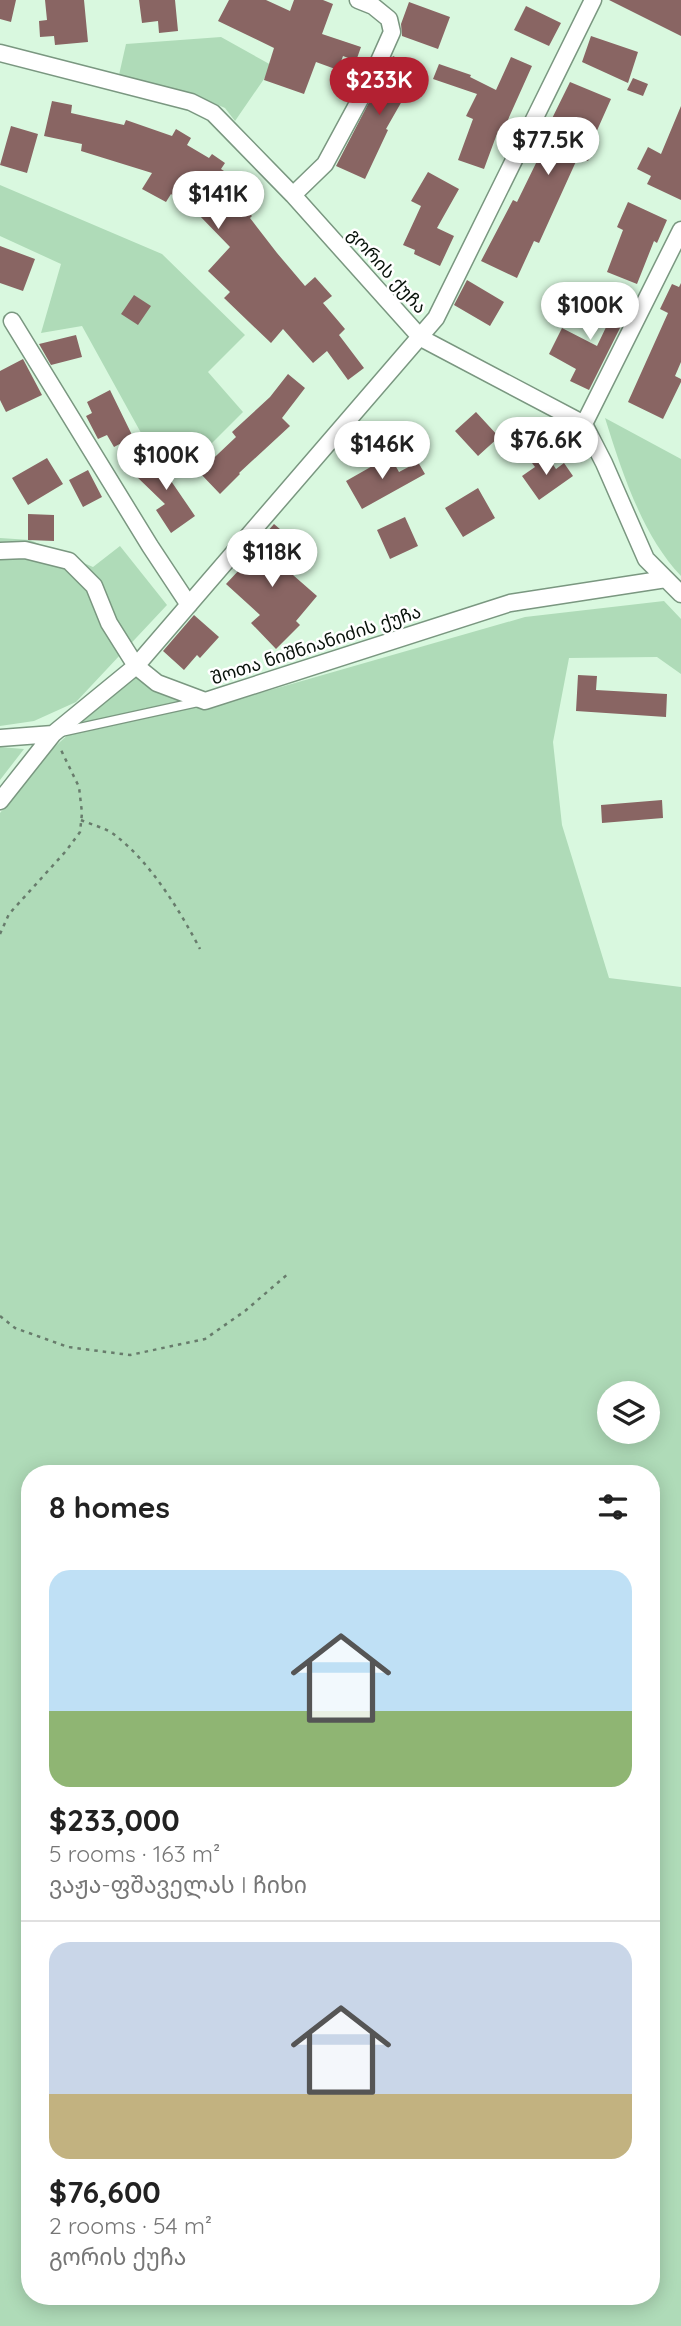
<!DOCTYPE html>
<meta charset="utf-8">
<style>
:root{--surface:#fff;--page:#f2f2f2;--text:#222;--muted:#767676;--line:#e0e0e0;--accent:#b32132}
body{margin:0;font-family:Quicksand,"Noto Sans Georgian",sans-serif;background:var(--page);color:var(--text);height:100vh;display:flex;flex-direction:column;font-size:26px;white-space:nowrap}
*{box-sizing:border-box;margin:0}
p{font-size:23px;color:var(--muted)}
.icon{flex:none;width:38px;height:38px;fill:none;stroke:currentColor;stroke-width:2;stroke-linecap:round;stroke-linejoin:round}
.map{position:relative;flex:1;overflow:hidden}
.sheet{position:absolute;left:21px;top:1465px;width:639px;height:840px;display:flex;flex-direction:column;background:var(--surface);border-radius:28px;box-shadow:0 4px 18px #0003}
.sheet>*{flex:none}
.tools{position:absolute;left:597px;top:1381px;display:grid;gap:14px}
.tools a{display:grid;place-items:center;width:63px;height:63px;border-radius:50%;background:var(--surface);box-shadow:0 4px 18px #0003;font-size:35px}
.price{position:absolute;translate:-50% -60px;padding:0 16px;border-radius:24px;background:#fff;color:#222;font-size:23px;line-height:46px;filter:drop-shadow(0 2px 4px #0008)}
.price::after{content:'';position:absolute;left:50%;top:42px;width:21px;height:16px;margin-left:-10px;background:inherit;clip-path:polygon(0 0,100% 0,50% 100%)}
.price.active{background:var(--accent);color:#fff}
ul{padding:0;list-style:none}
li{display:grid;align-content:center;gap:14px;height:371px;padding:0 28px}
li+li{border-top:2px solid var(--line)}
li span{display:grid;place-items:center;height:217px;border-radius:21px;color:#555}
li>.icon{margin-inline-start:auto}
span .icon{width:126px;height:126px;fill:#fffc;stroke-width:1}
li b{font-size:30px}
h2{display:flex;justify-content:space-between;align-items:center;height:84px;padding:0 28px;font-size:30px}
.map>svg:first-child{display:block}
</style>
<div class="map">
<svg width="681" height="2326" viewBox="0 0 681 2326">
<rect width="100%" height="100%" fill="#d9f8df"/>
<path fill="#afdbb8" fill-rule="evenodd" d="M221,37L273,66L235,121L225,108L200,97L119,75L126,44Z
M0,185L162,254L245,335L208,372L243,412L195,460L180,437L151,451L82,326L41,333L61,264L0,236Z
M605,418L681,459V576C642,535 622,472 605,418Z
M0,538L30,540L93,567L120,546L167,605L76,702L34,721L0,726Z
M664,601L681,619V674L657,657L569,658L553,742L562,825L609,978L681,987V2326H0V813L50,751L133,676L164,693L208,708L525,617ZM609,1393H648V1432H609ZM30,1474H651V2296H30Z
M0,747L24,749L0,780Z"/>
<path fill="#896563" d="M0,0H16L11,22L0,19Z
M45,0H84L88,42L55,45L54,36L40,37L39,21L47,20Z
M139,0H175L178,31L159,33L158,21L142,23Z
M229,0H266L290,11L294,0H323L333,4L322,34L361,47L356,61L343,56L338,70L316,62L304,94L264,80L274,48L218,21Z
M609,0H681V36Z
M409,2L450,17L438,49L402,36L401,24Z
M526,6L561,23L549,46L514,30Z
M591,36L638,52L628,83L582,62Z
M393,56L424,71L412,97L406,94L386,129L388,130L365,179L336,166Z
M511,57L532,66L502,133L498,131L484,169L458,160L473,119L466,116L477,94L433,79L439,64L471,75L470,77L496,90Z
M633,78L648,84L643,96L627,90Z
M570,82L611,99L595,135L599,137L588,161L578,157L539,243L534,241L517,278L481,261L513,200L517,202L539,157L534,155Z
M52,101L72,105L71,113L124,125L126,120L172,136L176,129L191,138L187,145L209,158L212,154L225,163L221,169L233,177L225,188L252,216L250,218L277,253L305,286L315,277L332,296L323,303L345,329L339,335L364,368L348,380L327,351L313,363L283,329L271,343L224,298L230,292L208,271L230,247L197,213L171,194L166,202L142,189L152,173L81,151L82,144L44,136Z
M681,106V200L647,184L651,176L637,169L648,147L661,154Z
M11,126L38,134L27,173L0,165Z
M428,172L459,189L437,228L454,236L440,266L414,254L415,250L403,245L421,206L411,201Z
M628,202L667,220L657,243L654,241L637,284L607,272L623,230L617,227Z
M0,246L35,259L23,291L0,283Z
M467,280L504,302L490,326L454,305Z
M681,283V362L675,376L681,379V382L663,419L628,402L668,313L660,309L672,284L679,287Z
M597,293L630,308L589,390L570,381L576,369L549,354L562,328L597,346L608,323L588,314Z
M134,295L151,306L138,325L121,314Z
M76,335L82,357L51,365L39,344Z
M23,359L42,395L6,412L0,400V371Z
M288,374L305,388L282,418L290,426L239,473L240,474L220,494L199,472L236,437L232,432L270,397Z
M110,390L133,437L114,447L107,435L98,439L86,416L92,413L87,402Z
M476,412L499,437L478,456L455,431Z
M158,452L177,470L169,478L195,516L171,533L156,510L165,504L136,476Z
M545,453L556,469L564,463L573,476L539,500L522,476L535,467L532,463Z
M390,456L399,472L418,462L425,474L362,509L346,481Z
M47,458L63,484L28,505L12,478Z
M88,470L102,497L83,507L69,480Z
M478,488L495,518L463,537L445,508Z
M28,514L54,515V541L28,540Z
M405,517L418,546L390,559L377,530Z
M274,524L294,541L277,561L317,596L296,621L300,625L276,649L251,623L260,615L226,584L254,554L250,551Z
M194,615L219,637L200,658L197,655L184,670L163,651Z
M578,675L597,676L596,690L667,694L666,717L576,711Z
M662,800L663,818L602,823L601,805Z"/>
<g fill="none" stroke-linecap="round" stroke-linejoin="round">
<g stroke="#7a9780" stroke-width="11">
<path id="service" d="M61,732L198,702"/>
</g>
<g stroke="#7a9780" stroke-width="19">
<path id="minor" d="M0,53L191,102L213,113L293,195L421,338L584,424L604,463L646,559L681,594
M293,195L325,164L371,79L392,32L389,19L373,6L358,0
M12,321L150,546L189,605
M584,424L681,230
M0,551L25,550L69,561L94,586L109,623L136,666L157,683L205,701L510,603L666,579
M0,738L53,734
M0,801L53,734L136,666L436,318L593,0"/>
</g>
<path stroke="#687c6c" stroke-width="2.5" stroke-dasharray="3.5 5" stroke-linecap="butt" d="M81,820C92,825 107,828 116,836C151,863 180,911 200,949
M0,934L9,914L66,851L80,832L82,813L79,787L61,750
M0,1316L15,1328L68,1347L130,1355L205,1339L245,1311L289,1273"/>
<use href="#service" stroke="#fff" stroke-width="8"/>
<use href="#minor" stroke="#fff" stroke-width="16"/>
</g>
<g text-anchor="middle" stroke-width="5" stroke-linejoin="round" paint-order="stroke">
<g font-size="18" fill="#08120a" stroke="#fff">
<text transform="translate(387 271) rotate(48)" y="6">გორის ქუჩა</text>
<text transform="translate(316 645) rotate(-18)" y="6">შოთა ნიშნიანიძის ქუჩა</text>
</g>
</g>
</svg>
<div class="tools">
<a><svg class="icon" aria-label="layers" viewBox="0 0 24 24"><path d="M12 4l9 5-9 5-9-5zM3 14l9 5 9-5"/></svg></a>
</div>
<b class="price active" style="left:379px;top:117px">$233K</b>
<b class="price" style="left:548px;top:177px">$77.5K</b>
<b class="price" style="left:218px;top:231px">$141K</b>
<b class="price" style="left:590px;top:342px">$100K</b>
<b class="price" style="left:546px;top:477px">$76.6K</b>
<b class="price" style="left:382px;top:481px">$146K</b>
<b class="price" style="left:166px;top:492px">$100K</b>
<b class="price" style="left:272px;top:589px">$118K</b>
<section class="sheet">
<h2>8 homes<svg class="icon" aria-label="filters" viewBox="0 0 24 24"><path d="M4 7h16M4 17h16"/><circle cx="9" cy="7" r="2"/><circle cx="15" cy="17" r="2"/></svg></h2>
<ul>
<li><span style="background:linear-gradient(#bfe0f5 65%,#8fb573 0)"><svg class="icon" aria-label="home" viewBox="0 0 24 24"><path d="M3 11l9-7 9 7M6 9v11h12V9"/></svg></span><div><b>$233,000</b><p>5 rooms · 163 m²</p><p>ვაჟა-ფშაველას I ჩიხი</p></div></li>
<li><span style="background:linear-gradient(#c9d6e8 70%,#c2b280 0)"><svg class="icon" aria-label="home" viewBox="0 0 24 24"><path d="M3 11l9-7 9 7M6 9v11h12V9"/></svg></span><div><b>$76,600</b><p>2 rooms · 54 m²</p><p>გორის ქუჩა</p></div></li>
</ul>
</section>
</div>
